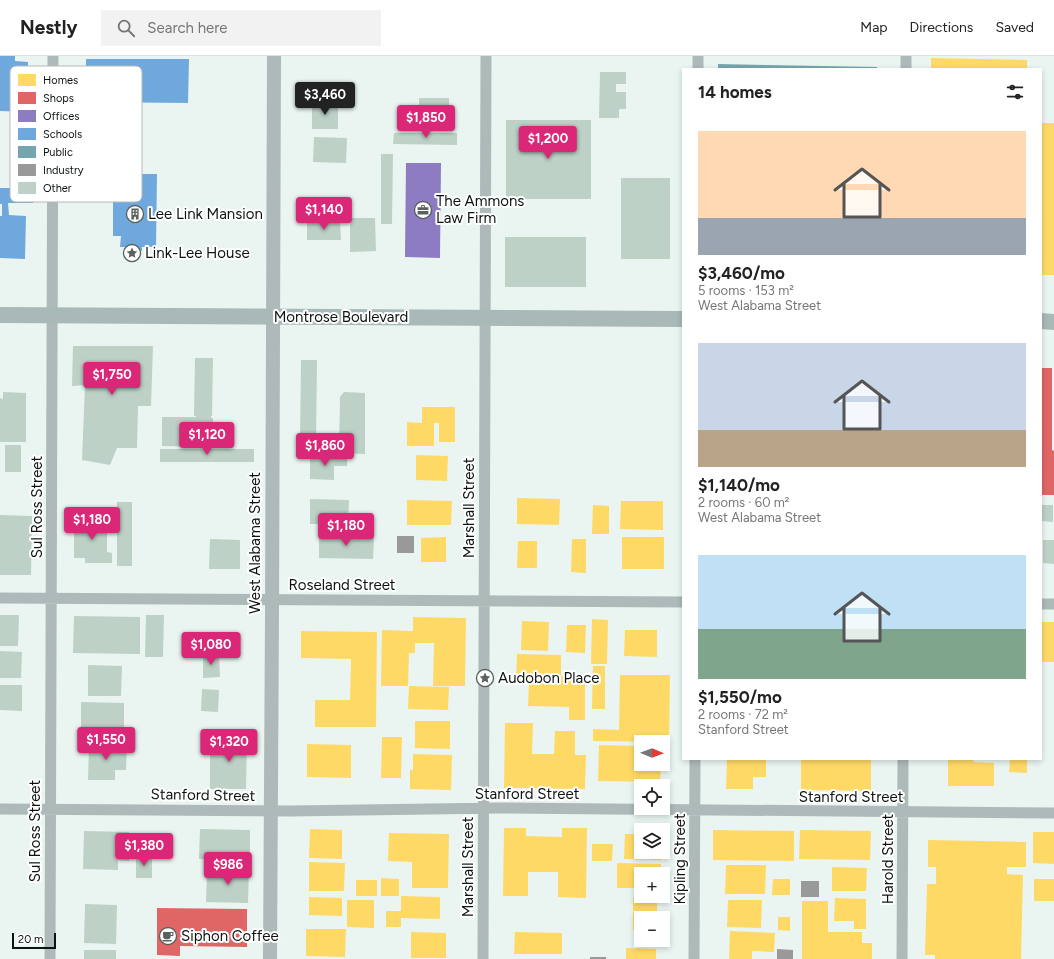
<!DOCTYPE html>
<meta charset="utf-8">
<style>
:root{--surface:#fff;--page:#f2f2f2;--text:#222;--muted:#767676;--line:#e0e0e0;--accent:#db2777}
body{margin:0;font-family:Figtree,sans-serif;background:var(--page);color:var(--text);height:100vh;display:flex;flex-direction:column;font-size:15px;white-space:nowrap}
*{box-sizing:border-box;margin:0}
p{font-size:13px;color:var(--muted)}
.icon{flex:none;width:22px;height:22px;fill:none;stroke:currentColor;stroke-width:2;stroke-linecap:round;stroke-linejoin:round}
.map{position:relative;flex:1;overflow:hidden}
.panel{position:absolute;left:682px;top:12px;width:360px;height:692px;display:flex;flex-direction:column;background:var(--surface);border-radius:0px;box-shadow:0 2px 6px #0003}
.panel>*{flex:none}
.needle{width:26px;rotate:91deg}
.controls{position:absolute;left:634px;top:679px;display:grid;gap:8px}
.controls a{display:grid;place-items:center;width:36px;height:36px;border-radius:0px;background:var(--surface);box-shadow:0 2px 6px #0003;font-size:20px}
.scale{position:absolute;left:12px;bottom:10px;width:44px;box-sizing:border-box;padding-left:4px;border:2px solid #0c1311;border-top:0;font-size:11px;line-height:14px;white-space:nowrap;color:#0c1311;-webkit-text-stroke:3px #fff;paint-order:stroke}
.price{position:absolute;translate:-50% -34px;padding:0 9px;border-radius:4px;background:var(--accent);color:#fff;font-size:13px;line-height:26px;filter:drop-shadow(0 1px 2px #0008)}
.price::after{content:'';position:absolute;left:50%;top:24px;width:12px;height:9px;margin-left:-6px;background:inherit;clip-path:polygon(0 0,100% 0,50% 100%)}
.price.on{background:#222;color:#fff}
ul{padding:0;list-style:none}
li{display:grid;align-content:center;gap:8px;height:212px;padding:0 16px}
li span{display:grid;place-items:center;height:124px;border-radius:0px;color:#555}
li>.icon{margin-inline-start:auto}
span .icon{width:72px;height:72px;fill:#fffc;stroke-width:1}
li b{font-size:17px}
h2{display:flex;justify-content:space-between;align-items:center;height:48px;padding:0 16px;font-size:17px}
header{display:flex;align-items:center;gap:24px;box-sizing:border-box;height:56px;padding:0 20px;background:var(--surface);border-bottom:1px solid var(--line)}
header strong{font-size:19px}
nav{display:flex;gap:22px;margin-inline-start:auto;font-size:14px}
.search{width:280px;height:36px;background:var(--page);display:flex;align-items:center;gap:10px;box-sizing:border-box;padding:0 14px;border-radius:0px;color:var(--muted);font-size:15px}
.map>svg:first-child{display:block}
</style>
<header>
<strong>Nestly</strong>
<div class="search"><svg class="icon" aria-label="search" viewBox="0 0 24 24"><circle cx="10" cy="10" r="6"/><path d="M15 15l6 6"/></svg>Search here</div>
<nav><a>Map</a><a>Directions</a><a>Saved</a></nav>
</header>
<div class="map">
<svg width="1054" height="903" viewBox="0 0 1054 903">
<rect width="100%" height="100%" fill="#eaf5f2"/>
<path fill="#ffd966" d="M931,2L1027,4V13H931Z
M1042,67H1054V219H1041Z
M422,351H455V386H439V367H434V390H407V366L422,367Z
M416,399L448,400L447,425L416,424Z
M517,442L560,443L559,469L517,468Z
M407,444L452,445L451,469H407Z
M621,445H663V474L620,473Z
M593,449L609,450V478H592Z
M446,481V506H421V482Z
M622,481H664V513H622Z
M572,483H586V517L571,516Z
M518,485H537V512H517Z
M413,561L466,562L465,630H433L434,587H415V597H409L408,630H381L382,574L413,575Z
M592,563L608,564L607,608H591Z
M522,565L549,566L548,595L521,594Z
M1041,566H1054V606H1041Z
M567,569H586L585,597L566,596Z
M625,574H657V601L624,600Z
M301,575L377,576L376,671H315V644H350L351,603L301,602Z
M517,598L561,599V620L585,621V664H569V651L528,650L529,627H516Z
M593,610H605V653H592Z
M620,619H670L669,686L593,685V673L619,674Z
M409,630L449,631L448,654L408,653Z
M415,665H450V693L415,692Z
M505,667H533L532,698H554L555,675H575V699H586L585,733L504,732Z
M382,681H402L401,722H381Z
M307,688L351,689V722L307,721Z
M599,689L641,690V708H661L660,726L598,725Z
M413,698L452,699L451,734L410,733V714H413Z
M727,703H766V721H753V733H726Z
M801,703L871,704V735L801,734Z
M948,703H974L973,706L994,707V730H948Z
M1010,703H1027V717L1009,716Z
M504,772H526V780L562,781V772H587L586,842L558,841V816H528V840H503Z
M310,773L342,774V803L309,802Z
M713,774L794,775V805L713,804Z
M800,774L871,775L870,804L799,803Z
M1033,776H1054V808L1033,807Z
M389,777L449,778L448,832H412V806L388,805Z
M625,778H641V796H661V804L624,803Z
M928,784L1026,786V811H1007V818L1023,819L1021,903H935V899H925L927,828H936V811H928Z
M592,788H613L612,805H592Z
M309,806L345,807L344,835H309Z
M617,807L661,808V818H641V832H617Z
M726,809H766L765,838H725Z
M832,811L867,812L866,835H832Z
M381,822L399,823V840H381Z
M773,823H790V839H772Z
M1034,823H1054V845H1034Z
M356,824H377V840H356Z
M401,840L440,841V863L401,862V871H386V855H401Z
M309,841L342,842V860L309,859Z
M633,842L657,843V862H641V874H633Z
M835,842L866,843V873H854V865H834Z
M347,844H374V872L347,871Z
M728,844H762L761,872L727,871Z
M802,845H828V876H862V887H872V903H802Z
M778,861H790V875L778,874Z
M306,873H346L345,901L306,900Z
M730,875L775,877L774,896L752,895V903H729Z
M411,876L446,877V902H411Z
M515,876L562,877V898H514Z
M626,892L656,893V903H626Z"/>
<path fill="#e06666" d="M1041,312H1052V394L1054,395V439H1041Z
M157,852L247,853V891L180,890V900L157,899Z"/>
<path fill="#8e7cc3" d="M406,107H441L440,202L405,201Z"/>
<path fill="#6fa8dc" d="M0,0H15V5L28,6V56L0,55Z
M86,3H189L188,47L86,46Z
M115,69H141L140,118H157L156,191H142V195H127V191H120L121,180H113V137H130L131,83L114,82Z
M0,132H33V147H8L9,159L26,160L25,203L0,202V160H2V148H0Z"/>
<path fill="#76a5af" d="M718,8L764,9L877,11V13H718Z"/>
<path fill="#999" d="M397,480H414V497H397Z
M801,825H819V841H801Z
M777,893L793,894V903H777Z
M590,901H606V903H590Z"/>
<path fill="#bdd1c6" d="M600,16H626V28H616V36H626V53H619V62H599Z
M419,42H449V70H419Z
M312,46H338V73H312Z
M506,64H591V143H506Z
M394,77H457V89L393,88Z
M314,81L347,82L346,107L313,106Z
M381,98H393L392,168H381Z
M621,122H670V203H621Z
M350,162H375L376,195L350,196Z
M307,166H340L341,184H307Z
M505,181H586V231H505Z
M73,290H153L151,350H138L137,392H117L110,409L82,404L85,329L72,330Z
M195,302H213L212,360H211V362H213V391L162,390V361H196V360H194Z
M301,304H317L316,389L300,388Z
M3,336L26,337V386H0V342L3,343Z
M344,336L365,337V398L339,397L340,341Z
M5,389H21V416H5Z
M160,393H254V406H160Z
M310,400L347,401V410H334V424L310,423Z
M310,443L349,444L348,468H310Z
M117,446H132V510H117Z
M1041,449H1053V466L1041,465Z
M0,459L32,460L31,519H0Z
M74,463H107V496L112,497V507H85V502H74Z
M319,480L374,481L373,503L319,502Z
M210,483L240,484V513H209Z
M1043,484H1054V508L1043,507Z
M0,559H19L18,590H0Z
M146,559H164L163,601H145Z
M74,560L140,561V598L73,597Z
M0,595L22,596L21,622H0Z
M203,599H219L220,621L203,622Z
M88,609L122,610L121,640H88Z
M0,629H22V655L0,654Z
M202,633L219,634L218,656L201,655Z
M81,646L124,647V674H81Z
M222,679H247L246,733H210V690L222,691Z
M89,689H127L126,714H115V724H88Z
M200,773L250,774V804L199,803Z
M84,775L129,776V805L118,804V814L83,813Z
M136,800H152V822H136Z
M207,813H249L248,847L206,846Z
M85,848L117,849L116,888L84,887Z
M84,894H116V903H84Z"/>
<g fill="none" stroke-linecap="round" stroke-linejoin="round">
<path stroke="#adbab9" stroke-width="11" d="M698,13V0
M906,13V0
M0,542L683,546
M1041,548H1054
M0,753L291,755L500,752L1054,757
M50,903L53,0
M483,903L486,0
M694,903L695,703
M902,903L903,703"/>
<path stroke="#adbab9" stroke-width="14" d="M270,903L272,560L274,0"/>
<path stroke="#a9b9b7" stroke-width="16" d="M0,259L683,263
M1041,265L1054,266"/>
</g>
<defs>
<g id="office-ring" transform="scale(0.9)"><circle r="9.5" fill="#fff" stroke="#5a6260" stroke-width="1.5"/><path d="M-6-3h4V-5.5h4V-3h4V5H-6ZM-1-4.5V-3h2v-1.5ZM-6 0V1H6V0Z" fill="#5a6260"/></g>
<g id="building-ring" transform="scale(0.9)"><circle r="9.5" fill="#fff" stroke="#5a6260" stroke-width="1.5"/><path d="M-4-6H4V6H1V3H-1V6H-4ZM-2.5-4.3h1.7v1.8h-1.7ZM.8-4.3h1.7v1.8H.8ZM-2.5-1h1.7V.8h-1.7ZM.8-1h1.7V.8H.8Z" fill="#5a6260"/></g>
<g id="sight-ring" transform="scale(0.9)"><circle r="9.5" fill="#fff" stroke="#5a6260" stroke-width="1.5"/><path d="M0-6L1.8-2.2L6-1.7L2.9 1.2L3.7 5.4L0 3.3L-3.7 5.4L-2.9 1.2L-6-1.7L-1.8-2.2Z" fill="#5a6260"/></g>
<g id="cafe-ring" transform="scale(0.9)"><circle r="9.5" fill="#fff" stroke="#5a6260" stroke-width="1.5"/><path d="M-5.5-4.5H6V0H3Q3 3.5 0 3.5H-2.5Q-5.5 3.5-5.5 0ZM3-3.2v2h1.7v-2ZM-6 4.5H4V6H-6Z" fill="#5a6260"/></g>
</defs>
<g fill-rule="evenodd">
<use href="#office-ring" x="423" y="154"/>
<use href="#building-ring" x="135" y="158"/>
<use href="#sight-ring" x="132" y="197"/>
<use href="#sight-ring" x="485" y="622"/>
<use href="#cafe-ring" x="168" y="880"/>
</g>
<g text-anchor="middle" stroke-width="4" stroke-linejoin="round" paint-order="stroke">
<g font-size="15" fill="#0c1311" stroke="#fff" text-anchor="start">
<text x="436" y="150">The Ammons<tspan x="436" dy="17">Law Firm</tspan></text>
<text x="148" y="163">Lee Link Mansion</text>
<text x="145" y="202">Link-Lee House</text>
<text x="498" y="627">Audobon Place</text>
<text x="181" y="885">Siphon Coffee</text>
</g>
<g font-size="15" fill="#0c1311" stroke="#fff">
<text x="341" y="266">Montrose Boulevard</text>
<text transform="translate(37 451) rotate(-90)" y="5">Sul Ross Street</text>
<text transform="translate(469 452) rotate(-90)" y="5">Marshall Street</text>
<text transform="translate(255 487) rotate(-90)" y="5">West Alabama Street</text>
<text x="342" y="534">Roseland Street</text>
<text x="527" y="743">Stanford Street</text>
<text transform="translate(203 739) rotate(1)" y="5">Stanford Street</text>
<text x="851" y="746">Stanford Street</text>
<text transform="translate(35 775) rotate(-90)" y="5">Sul Ross Street</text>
<text transform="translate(680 803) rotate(-90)" y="5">Kipling Street</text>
<text transform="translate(888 803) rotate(-90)" y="5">Harold Street</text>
<text transform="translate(468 811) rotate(-90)" y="5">Marshall Street</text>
</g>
</g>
<rect x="10" y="10" width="132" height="136" rx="6" fill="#fff" stroke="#b6b8b8" stroke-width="1"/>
<rect x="18" y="18" width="18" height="12" fill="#ffd966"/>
<rect x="18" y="36" width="18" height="12" fill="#e06666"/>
<rect x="18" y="54" width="18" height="12" fill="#8e7cc3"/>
<rect x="18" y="72" width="18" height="12" fill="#6fa8dc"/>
<rect x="18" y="90" width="18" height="12" fill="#76a5af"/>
<rect x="18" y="108" width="18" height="12" fill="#999"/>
<rect x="18" y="126" width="18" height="12" fill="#bdd1c6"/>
<g font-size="11" fill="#0c1311">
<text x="43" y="28">Homes</text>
<text x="43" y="46">Shops</text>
<text x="43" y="64">Offices</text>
<text x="43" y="82">Schools</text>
<text x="43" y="100">Public</text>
<text x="43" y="118">Industry</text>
<text x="43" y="136">Other</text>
</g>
</svg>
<div class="controls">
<a><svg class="needle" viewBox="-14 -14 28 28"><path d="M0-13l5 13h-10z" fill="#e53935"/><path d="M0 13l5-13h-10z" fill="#767676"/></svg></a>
<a><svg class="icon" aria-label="locate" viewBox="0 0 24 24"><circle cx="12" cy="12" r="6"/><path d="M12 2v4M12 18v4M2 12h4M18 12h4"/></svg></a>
<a><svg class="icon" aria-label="layers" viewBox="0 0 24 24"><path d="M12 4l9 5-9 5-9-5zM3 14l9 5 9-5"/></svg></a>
<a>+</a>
<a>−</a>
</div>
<div class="scale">20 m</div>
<b class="price on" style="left:325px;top:60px">$3,460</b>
<b class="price" style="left:426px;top:83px">$1,850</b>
<b class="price" style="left:548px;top:104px">$1,200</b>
<b class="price" style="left:324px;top:175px">$1,140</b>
<b class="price" style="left:112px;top:340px">$1,750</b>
<b class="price" style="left:207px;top:400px">$1,120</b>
<b class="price" style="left:325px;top:411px">$1,860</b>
<b class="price" style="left:92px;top:485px">$1,180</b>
<b class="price" style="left:346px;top:491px">$1,180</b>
<b class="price" style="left:211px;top:610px">$1,080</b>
<b class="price" style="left:106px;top:705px">$1,550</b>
<b class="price" style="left:229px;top:707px">$1,320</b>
<b class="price" style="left:144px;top:811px">$1,380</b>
<b class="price" style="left:228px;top:830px">$986</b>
<section class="panel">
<h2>14 homes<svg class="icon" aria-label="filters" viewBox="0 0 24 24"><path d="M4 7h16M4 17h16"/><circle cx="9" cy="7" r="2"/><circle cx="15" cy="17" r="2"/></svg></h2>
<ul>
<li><span style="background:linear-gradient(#ffd9b3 70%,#9aa5b1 0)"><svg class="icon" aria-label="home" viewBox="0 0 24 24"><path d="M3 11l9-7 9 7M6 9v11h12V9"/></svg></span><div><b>$3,460/mo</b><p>5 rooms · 153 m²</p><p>West Alabama Street</p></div></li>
<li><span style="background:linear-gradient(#c9d6e8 70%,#b9a48a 0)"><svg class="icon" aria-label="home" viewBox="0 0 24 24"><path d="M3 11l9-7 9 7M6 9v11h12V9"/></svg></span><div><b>$1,140/mo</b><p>2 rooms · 60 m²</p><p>West Alabama Street</p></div></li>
<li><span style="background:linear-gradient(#bfe0f5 60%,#7fa58c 0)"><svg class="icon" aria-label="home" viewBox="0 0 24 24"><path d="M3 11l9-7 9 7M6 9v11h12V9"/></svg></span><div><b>$1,550/mo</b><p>2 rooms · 72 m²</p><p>Stanford Street</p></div></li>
</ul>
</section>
</div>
